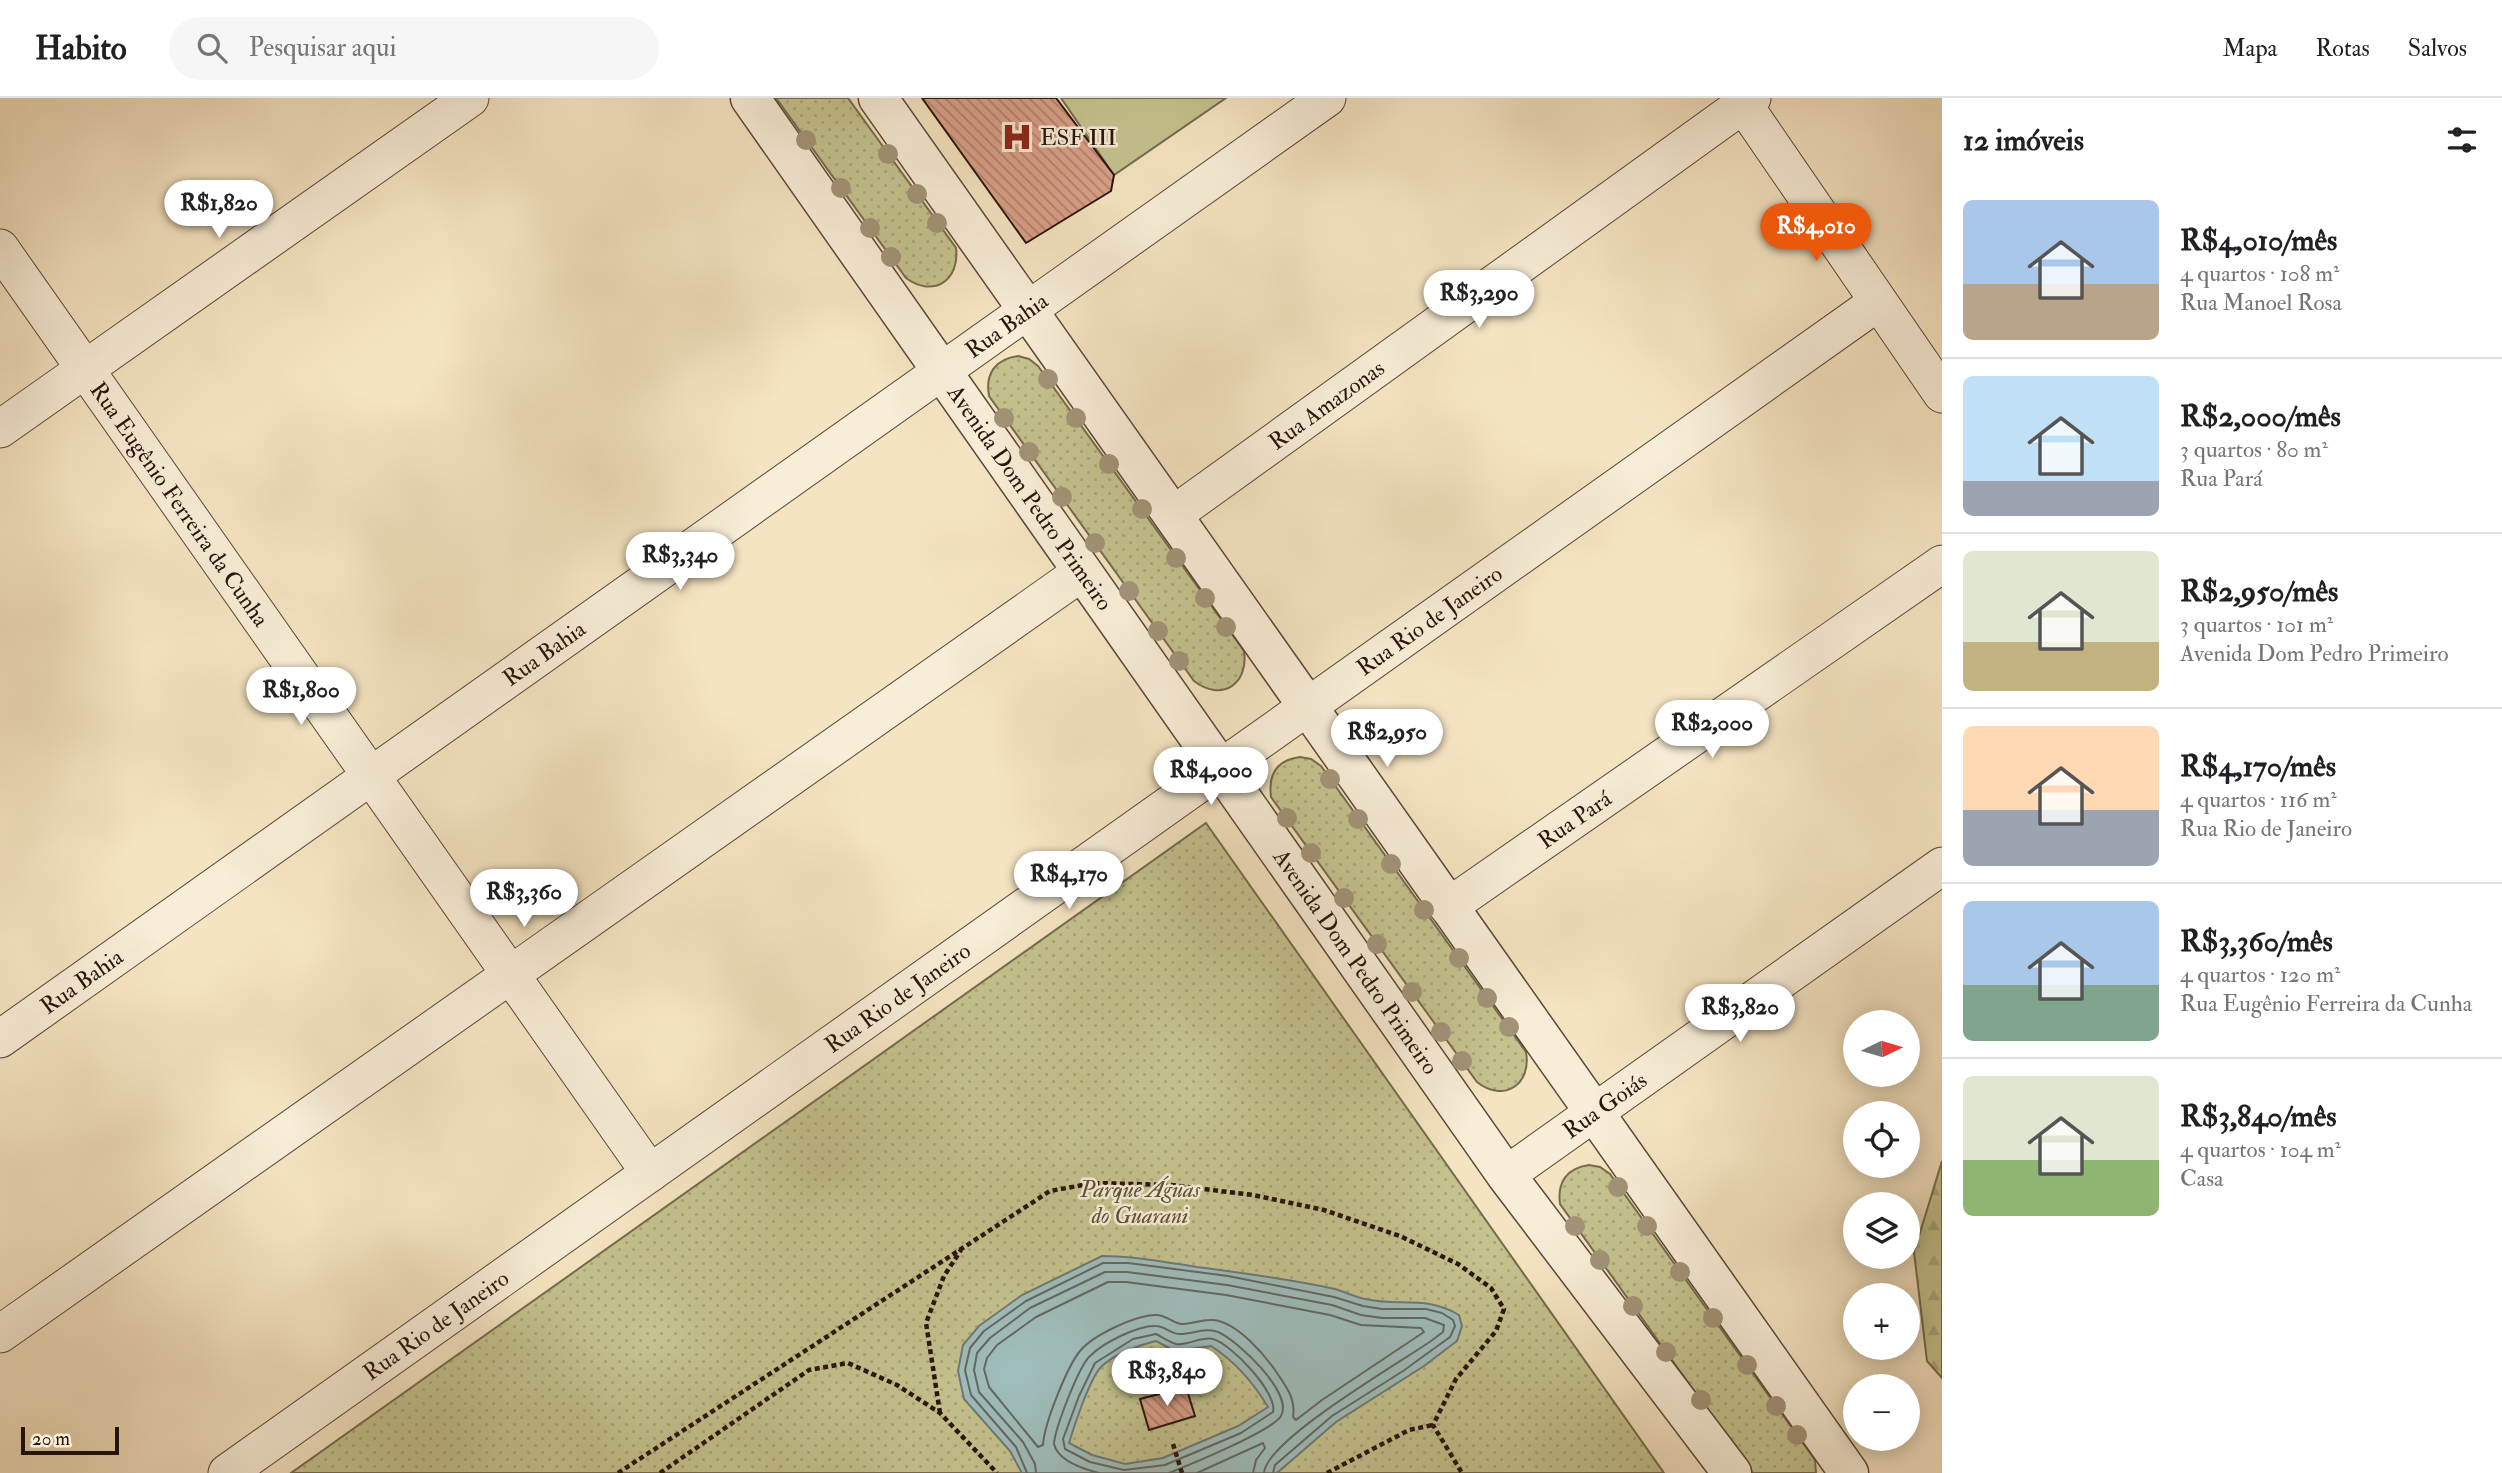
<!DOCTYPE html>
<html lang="pt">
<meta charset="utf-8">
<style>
:root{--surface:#fff;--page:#f6f6f6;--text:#202124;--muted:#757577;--line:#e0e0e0;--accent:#ea580c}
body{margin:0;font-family:"IM FELL Double Pica",serif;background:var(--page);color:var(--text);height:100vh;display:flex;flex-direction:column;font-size:26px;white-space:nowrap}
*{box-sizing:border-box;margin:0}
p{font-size:23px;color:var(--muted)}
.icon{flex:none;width:38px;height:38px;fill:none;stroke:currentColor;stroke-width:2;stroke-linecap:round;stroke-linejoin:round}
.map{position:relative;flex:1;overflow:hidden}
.drawer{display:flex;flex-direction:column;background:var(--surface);width:560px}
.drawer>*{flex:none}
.needle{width:46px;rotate:85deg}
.buttons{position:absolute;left:1843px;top:912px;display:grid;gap:14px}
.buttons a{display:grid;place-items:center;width:77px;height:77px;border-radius:50%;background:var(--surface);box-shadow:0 4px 18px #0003;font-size:35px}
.scale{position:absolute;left:21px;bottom:18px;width:98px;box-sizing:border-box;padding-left:7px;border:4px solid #27140b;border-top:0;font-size:19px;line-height:24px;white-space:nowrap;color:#27140b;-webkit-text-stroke:5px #f8edd7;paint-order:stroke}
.price{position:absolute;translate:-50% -60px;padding:0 16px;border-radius:24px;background:#fff;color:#222;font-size:23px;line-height:46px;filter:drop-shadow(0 2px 4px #0008)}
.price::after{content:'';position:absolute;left:50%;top:42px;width:21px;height:16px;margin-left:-10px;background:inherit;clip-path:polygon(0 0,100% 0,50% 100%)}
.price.current{background:var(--accent);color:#fff}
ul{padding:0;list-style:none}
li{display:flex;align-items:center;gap:21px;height:175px;padding:0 21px}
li+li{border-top:2px solid var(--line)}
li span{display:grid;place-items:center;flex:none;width:196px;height:140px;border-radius:10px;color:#555}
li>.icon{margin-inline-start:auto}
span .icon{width:84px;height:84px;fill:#fffc;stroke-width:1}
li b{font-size:30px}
h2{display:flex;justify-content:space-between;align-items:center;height:84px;padding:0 21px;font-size:30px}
header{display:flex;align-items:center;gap:42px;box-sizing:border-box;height:98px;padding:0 35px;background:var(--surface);border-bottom:2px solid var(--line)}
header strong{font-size:33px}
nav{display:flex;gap:38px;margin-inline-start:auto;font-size:24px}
.search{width:490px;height:63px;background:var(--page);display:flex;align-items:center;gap:18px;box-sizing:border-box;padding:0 24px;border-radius:38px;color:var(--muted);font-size:26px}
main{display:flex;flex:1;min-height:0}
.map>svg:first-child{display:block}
</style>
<header>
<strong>Habito</strong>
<div class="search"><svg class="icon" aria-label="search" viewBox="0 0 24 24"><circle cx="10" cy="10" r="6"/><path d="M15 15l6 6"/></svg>Pesquisar aqui</div>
<nav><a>Mapa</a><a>Rotas</a><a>Salvos</a></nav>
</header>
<main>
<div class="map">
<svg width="1942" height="1375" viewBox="0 0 1942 1375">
<defs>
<pattern id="forest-firs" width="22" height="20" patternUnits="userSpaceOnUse" patternTransform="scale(1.75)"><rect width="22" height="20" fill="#c4c28e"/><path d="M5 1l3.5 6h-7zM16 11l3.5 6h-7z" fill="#a8a679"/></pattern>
<pattern id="park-dots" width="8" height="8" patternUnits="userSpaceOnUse" patternTransform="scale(1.75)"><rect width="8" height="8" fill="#c4c28e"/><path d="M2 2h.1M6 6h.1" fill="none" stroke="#a8a679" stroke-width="1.8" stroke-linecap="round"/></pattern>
<pattern id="building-back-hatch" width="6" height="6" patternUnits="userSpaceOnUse" patternTransform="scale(1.75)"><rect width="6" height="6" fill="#daa089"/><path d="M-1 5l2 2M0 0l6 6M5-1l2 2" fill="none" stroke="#b1816e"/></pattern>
</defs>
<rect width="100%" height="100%" fill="#f5e4c2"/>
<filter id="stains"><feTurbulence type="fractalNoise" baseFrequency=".00286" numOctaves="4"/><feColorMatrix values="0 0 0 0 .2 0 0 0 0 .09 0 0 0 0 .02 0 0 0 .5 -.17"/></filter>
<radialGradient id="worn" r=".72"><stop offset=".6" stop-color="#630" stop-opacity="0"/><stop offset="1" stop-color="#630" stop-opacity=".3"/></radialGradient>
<path fill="#c4c28e" stroke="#766b4c" stroke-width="2" d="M1061,0H1226L1114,77Z"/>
<path fill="url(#forest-firs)" stroke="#766b4c" stroke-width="2" d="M1942,1063V1280L1927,1263L1914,1154Z"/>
<path fill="url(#park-dots)" stroke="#766b4c" stroke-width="2" d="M776,0H848L956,150C960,183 933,200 906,180Z
M1018,258L1029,261L1038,268L1244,553C1249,587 1221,604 1194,583L989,298C985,276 995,261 1018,258Z
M1300,659L1311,661L1321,668L1526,954C1532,987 1503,1005 1477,984L1271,699C1268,676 1277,662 1300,659Z
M1206,725L1664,1375H291Z
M1589,1067L1600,1069L1610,1076L1815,1362L1816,1375H1753L1560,1106C1557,1084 1567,1070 1589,1067Z"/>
<path fill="#9fbdbb" stroke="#6f7975" stroke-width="2" fill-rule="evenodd" d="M1102,1158C1134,1158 1165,1164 1197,1169C1243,1175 1290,1181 1335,1191C1345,1194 1355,1199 1365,1201C1400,1209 1425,1197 1459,1217L1462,1228L1457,1243L1424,1268L1336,1324L1277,1375H1022L1010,1353L964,1301L958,1273L963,1247L979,1228L1022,1197ZM1156,1243L1175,1253L1211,1248C1236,1264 1253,1284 1268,1309L1238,1328L1163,1360L1125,1366L1092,1357L1069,1345C1074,1328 1090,1280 1101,1269C1114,1256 1139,1247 1156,1243Z"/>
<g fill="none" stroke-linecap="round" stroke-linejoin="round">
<path stroke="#636863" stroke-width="2" d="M1108,1184H1126L1226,1197L1330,1217L1361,1227L1421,1230L1424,1234L1322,1302L1296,1322L1293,1319C1296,1301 1287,1290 1277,1275C1265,1257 1237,1224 1213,1222C1202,1221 1192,1226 1181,1226C1173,1225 1166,1217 1156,1217C1136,1217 1093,1237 1080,1253C1067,1269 1044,1326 1043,1347L1038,1349L989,1289L984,1271L987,1260L997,1247L1036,1219Z
M1156,1236C1162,1239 1169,1244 1176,1246C1187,1248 1202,1238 1213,1241C1231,1246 1278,1295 1273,1314L1241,1335L1165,1367L1124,1372L1090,1364L1065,1351L1063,1341L1079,1298L1095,1265L1133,1241Z
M1027,1375L1016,1349L971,1297L965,1272L970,1250L984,1233L1026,1203L1103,1165H1128L1228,1178L1334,1199L1363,1208L1382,1211H1426L1442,1215L1453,1222L1455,1228L1450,1239L1403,1273L1332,1318L1275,1367L1273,1375
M1036,1375L1035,1366L1023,1344L979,1294L974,1272L977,1255L990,1240L1030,1210L1105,1174H1127L1227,1187L1332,1207L1361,1217L1382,1220H1425L1444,1227L1443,1234L1431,1243C1401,1264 1266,1342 1264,1375
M1099,1375C1083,1371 1058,1363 1054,1346C1055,1330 1079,1268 1090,1258C1103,1245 1138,1227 1156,1228C1165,1228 1172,1237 1181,1236C1192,1236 1207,1229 1218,1234C1237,1242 1294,1295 1281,1318C1272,1333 1189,1367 1169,1375
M1197,1375L1263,1345L1265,1350L1256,1362L1253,1375"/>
</g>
<path fill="url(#building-back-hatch)" stroke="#27140b" stroke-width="2" d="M922,0H1056L1114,77L1111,93L1026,145Z
M1186,1289L1195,1318L1149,1332L1140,1301Z"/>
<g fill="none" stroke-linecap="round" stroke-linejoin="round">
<g stroke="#5a4839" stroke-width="39">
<g id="minor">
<path d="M1739,0L1942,296"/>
<path id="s1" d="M0,150L650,1075"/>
<path d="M0,331L470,0"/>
<path id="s2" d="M1173,417L1752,0"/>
<path id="s3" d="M1448,809L1942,466"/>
<path id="s4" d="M0,941L1327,0"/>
<path id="s5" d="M1506,1077L1942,768"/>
<path d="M0,1236L1082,474"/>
<path id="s6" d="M227,1375L1878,204"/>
</g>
</g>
<g stroke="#5a4839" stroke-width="41">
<g id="tertiary">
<path id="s7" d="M750,0L1506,1077L1732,1375"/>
<path d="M878,0L1849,1375"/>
</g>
</g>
<path stroke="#27140b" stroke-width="4.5" stroke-dasharray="5 3.5" stroke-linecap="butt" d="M940,1315L926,1225L944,1178L961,1152
M1173,1346L1182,1375
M618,1375L1050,1093L1094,1085L1171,1087L1253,1097L1324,1112L1400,1138L1458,1166L1491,1190L1504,1211L1496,1233L1456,1281L1433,1327L1462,1375
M660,1375L809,1272L848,1265L897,1287L940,1315L997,1375
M1327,1375L1409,1332L1433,1327"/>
<use href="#minor" stroke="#f8edd7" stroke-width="37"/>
<use href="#tertiary" stroke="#f8edd7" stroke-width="38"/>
</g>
<g fill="#a29377">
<circle cx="806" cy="42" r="10"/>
<circle cx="888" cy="56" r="10"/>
<circle cx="841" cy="90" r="10"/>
<circle cx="917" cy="96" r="10"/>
<circle cx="937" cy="125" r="10"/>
<circle cx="870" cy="130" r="10"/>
<circle cx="891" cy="159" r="10"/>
<circle cx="1048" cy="281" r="10"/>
<circle cx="1004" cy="320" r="10"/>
<circle cx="1076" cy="320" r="10"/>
<circle cx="1029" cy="354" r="10"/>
<circle cx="1109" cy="366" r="10"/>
<circle cx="1062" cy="399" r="10"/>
<circle cx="1142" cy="411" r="10"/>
<circle cx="1095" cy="445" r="10"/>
<circle cx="1176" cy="460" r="10"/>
<circle cx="1129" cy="493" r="10"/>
<circle cx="1205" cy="500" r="10"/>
<circle cx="1226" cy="529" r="10"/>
<circle cx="1158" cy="533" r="10"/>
<circle cx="1179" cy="563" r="10"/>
<circle cx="1330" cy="681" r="10"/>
<circle cx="1287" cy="720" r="10"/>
<circle cx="1358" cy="721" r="10"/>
<circle cx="1311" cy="755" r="10"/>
<circle cx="1391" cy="766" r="10"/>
<circle cx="1344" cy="800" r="10"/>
<circle cx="1424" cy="812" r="10"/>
<circle cx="1377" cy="846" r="10"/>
<circle cx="1459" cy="860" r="10"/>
<circle cx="1412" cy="894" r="10"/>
<circle cx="1487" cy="900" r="10"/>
<circle cx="1509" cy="929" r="10"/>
<circle cx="1441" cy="934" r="10"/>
<circle cx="1462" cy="963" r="10"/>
<circle cx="1618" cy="1089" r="10"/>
<circle cx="1575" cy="1128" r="10"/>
<circle cx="1647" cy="1128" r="10"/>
<circle cx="1600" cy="1162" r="10"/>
<circle cx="1680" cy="1174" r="10"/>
<circle cx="1633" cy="1208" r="10"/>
<circle cx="1713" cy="1220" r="10"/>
<circle cx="1666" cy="1254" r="10"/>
<circle cx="1747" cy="1267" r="10"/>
<circle cx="1701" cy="1302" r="10"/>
<circle cx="1776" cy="1308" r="10"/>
<circle cx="1797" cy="1337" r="10"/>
</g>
<defs>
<g id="hospital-bare" transform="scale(2.415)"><path d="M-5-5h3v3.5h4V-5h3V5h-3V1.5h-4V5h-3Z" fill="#8f2418" stroke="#f8edd7" stroke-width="2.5" paint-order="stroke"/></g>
</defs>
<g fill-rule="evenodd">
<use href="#hospital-bare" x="1017" y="39"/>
</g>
<g text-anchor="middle" stroke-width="5" stroke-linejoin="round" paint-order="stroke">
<g font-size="23" fill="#27140b" stroke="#f8edd7" text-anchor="start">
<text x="1040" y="47">ESF III</text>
</g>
<g font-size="23" fill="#27140b" stroke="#f8edd7">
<text dy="8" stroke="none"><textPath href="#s4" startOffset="1234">Rua Bahia</textPath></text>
<text dy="8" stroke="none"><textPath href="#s2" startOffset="189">Rua Amazonas</textPath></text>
<text dy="8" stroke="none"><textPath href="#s7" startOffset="488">Avenida Dom Pedro Primeiro</textPath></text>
<text dy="8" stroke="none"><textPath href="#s1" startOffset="313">Rua Eugênio Ferreira da Cunha</textPath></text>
<text dy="8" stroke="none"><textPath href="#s6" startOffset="1474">Rua Rio de Janeiro</textPath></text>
<text dy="8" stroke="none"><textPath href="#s4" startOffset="667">Rua Bahia</textPath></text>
<text dy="8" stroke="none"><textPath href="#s3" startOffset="154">Rua Pará</textPath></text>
<text dy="8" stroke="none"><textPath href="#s7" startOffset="1055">Avenida Dom Pedro Primeiro</textPath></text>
<text dy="8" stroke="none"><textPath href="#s4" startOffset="100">Rua Bahia</textPath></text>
<text dy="8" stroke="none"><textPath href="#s6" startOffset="822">Rua Rio de Janeiro</textPath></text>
<text dy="8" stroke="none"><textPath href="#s5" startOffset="121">Rua Goiás</textPath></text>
<text dy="8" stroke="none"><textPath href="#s6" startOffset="256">Rua Rio de Janeiro</textPath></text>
</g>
<g font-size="23" font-style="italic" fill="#5e5139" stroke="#f8edd7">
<text x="1140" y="1099">Parque Águas<tspan x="1140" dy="26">do Guarani</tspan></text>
</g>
</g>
<rect width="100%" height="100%" filter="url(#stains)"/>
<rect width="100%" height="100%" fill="url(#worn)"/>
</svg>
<div class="buttons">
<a><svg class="needle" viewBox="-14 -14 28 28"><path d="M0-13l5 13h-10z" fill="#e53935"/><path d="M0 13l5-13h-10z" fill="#757577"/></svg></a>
<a><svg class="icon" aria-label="locate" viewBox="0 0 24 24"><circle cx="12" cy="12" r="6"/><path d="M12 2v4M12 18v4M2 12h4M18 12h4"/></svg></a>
<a><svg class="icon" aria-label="layers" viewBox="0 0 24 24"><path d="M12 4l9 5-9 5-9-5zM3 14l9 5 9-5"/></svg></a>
<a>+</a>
<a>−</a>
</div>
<div class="scale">20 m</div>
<b class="price" style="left:219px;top:142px">R$1,820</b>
<b class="price current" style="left:1816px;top:165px">R$4,010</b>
<b class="price" style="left:1479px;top:232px">R$3,290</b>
<b class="price" style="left:680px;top:494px">R$3,340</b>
<b class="price" style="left:301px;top:629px">R$1,800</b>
<b class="price" style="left:1712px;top:662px">R$2,000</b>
<b class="price" style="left:1387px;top:671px">R$2,950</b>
<b class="price" style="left:1211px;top:709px">R$4,000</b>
<b class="price" style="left:1069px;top:813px">R$4,170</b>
<b class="price" style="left:524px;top:831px">R$3,360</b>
<b class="price" style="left:1740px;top:946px">R$3,820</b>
<b class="price" style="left:1167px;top:1310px">R$3,840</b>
</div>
<section class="drawer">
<h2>12 imóveis<svg class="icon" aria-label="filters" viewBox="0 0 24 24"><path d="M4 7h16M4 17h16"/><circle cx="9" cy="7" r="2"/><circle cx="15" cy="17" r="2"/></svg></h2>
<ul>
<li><span style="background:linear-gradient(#a9c7e8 60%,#b9a48a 0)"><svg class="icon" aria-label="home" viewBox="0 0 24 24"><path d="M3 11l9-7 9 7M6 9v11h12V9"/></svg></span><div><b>R$4,010/mês</b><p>4 quartos · 108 m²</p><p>Rua Manoel Rosa</p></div></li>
<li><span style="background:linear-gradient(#bfe0f5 75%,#9aa5b1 0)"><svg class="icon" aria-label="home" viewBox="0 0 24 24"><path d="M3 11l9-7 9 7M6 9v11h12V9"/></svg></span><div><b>R$2,000/mês</b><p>3 quartos · 80 m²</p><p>Rua Pará</p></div></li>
<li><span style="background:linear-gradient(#dfe7d0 65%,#c2b280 0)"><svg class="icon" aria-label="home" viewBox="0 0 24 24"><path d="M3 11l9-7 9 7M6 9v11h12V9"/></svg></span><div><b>R$2,950/mês</b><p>3 quartos · 101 m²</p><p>Avenida Dom Pedro Primeiro</p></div></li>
<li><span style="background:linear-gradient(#ffd9b3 60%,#9aa5b1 0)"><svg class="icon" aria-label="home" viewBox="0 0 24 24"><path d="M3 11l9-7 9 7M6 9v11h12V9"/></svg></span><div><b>R$4,170/mês</b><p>4 quartos · 116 m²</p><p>Rua Rio de Janeiro</p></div></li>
<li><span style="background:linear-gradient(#a9c7e8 60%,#7fa58c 0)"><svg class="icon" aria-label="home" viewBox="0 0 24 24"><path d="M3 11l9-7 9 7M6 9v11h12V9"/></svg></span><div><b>R$3,360/mês</b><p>4 quartos · 120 m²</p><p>Rua Eugênio Ferreira da Cunha</p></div></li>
<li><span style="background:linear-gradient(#dfe7d0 60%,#8fb573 0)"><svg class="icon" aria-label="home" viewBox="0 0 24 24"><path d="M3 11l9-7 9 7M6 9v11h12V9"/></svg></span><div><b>R$3,840/mês</b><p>4 quartos · 104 m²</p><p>Casa</p></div></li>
</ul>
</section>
</main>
